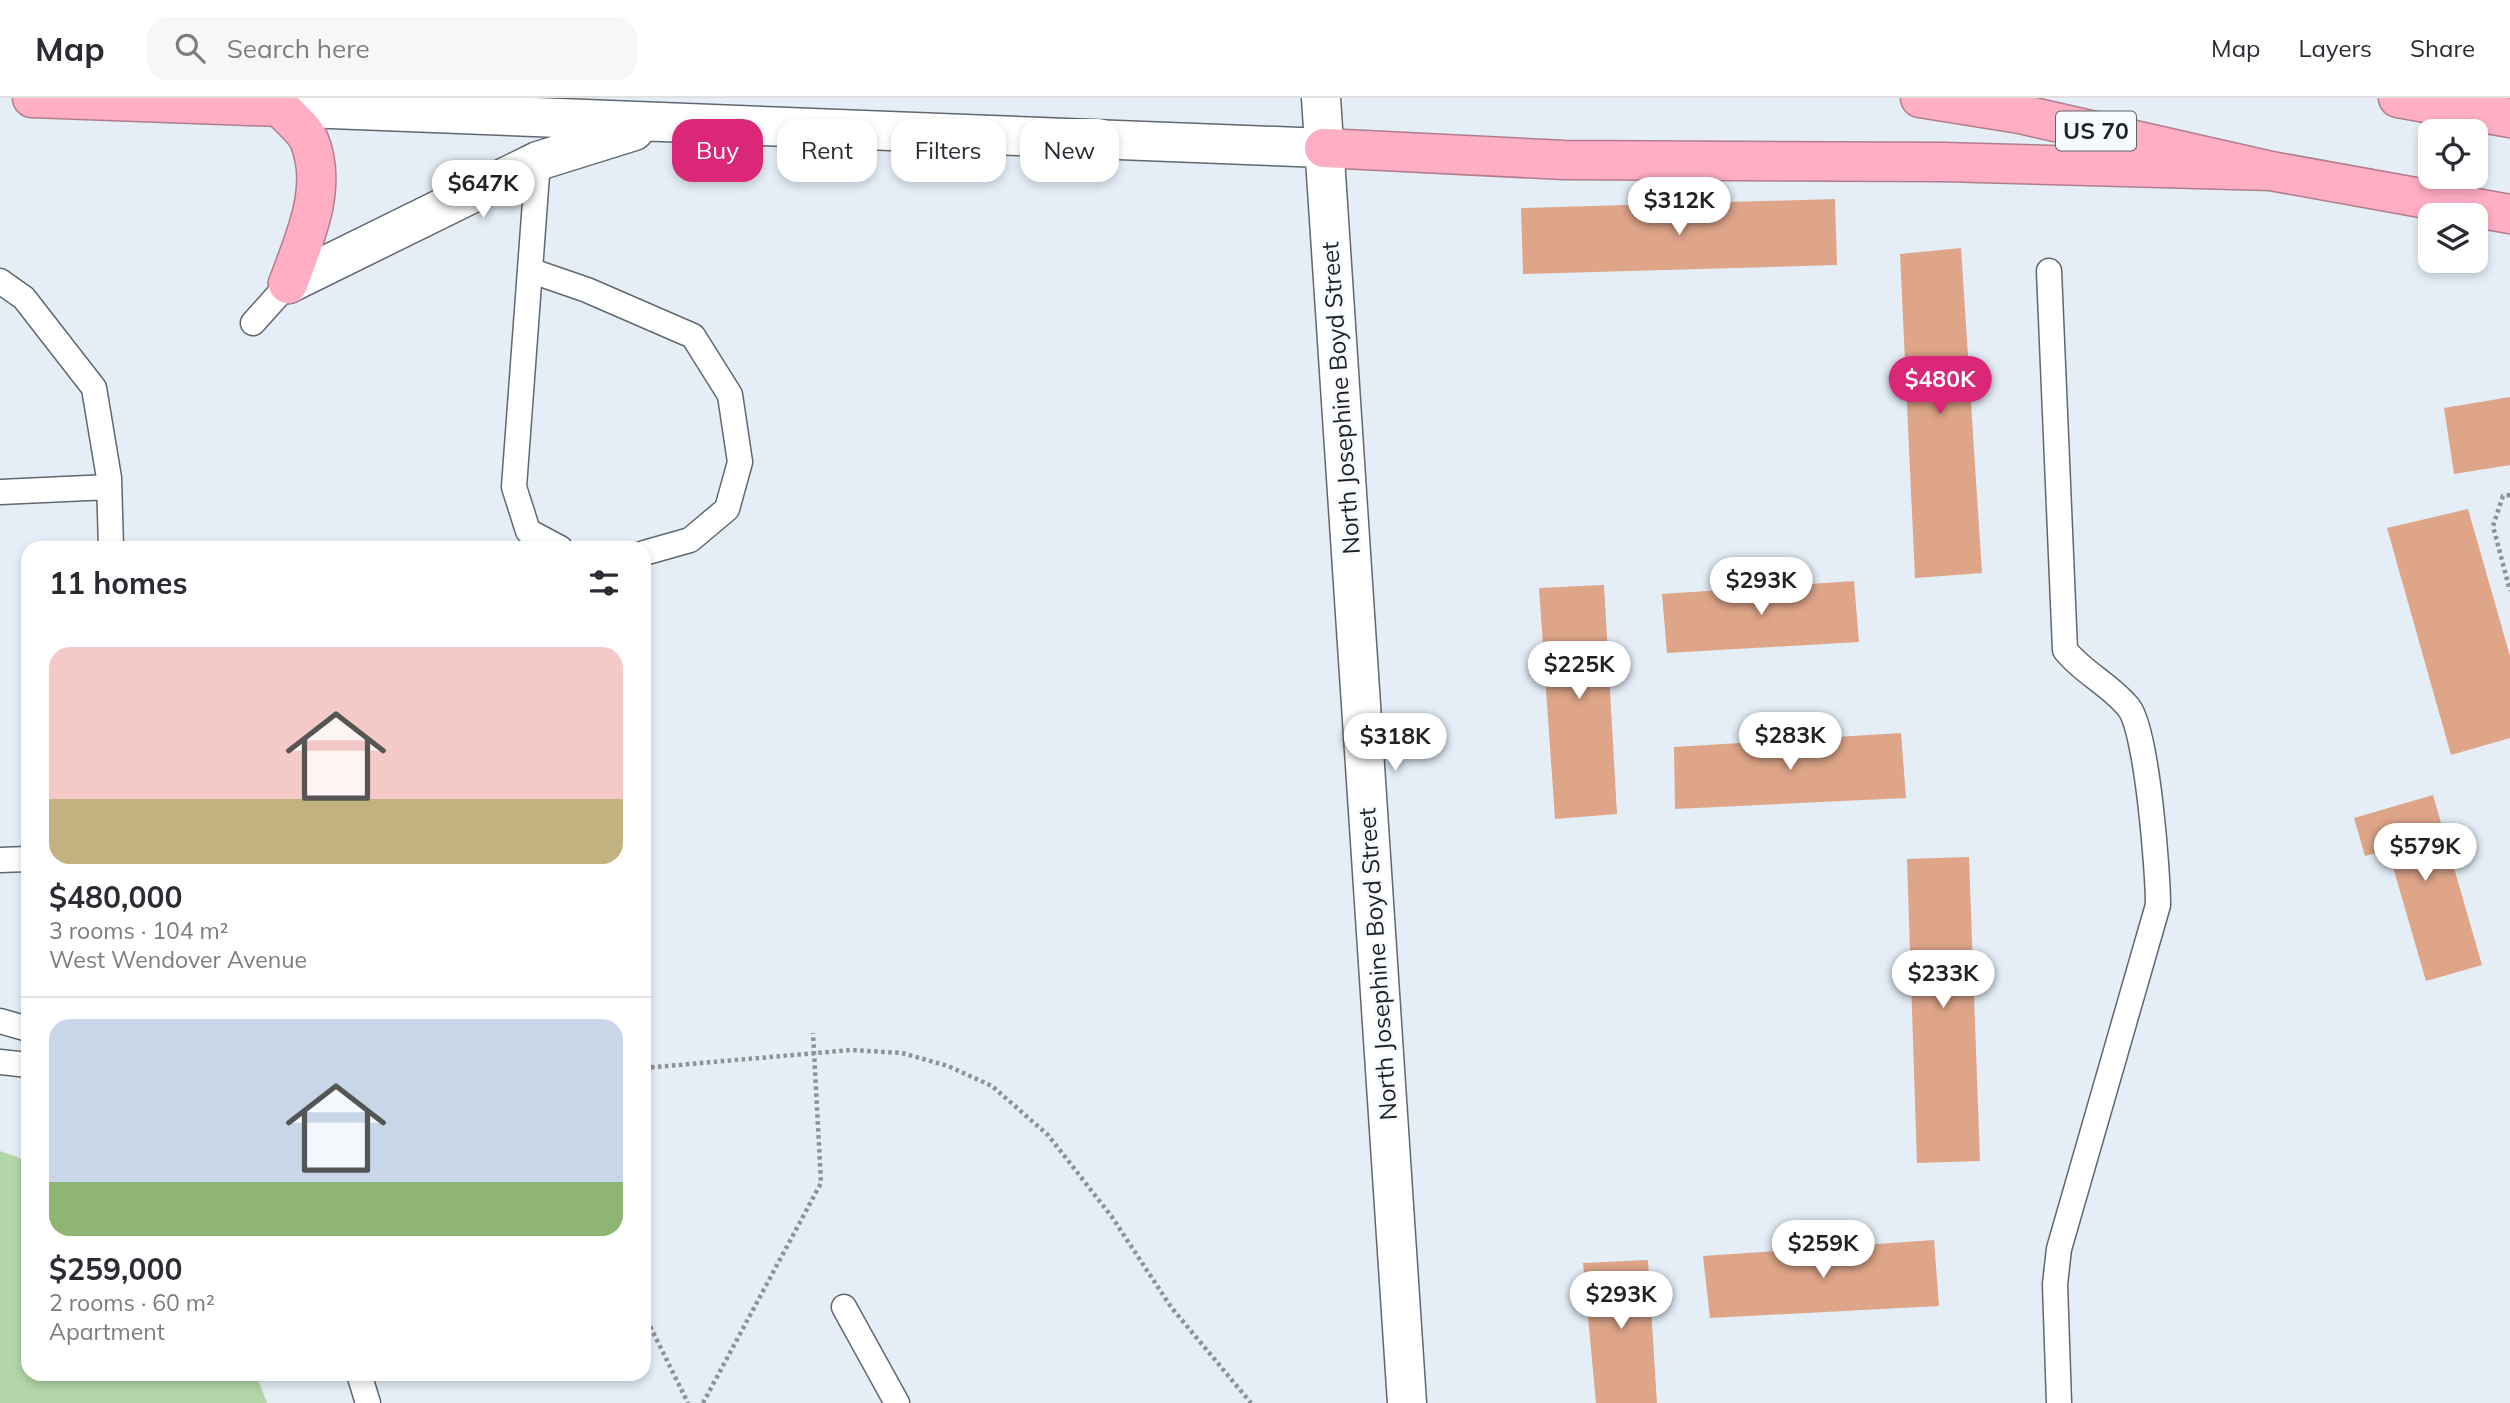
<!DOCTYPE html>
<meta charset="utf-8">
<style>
:root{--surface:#fff;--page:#f7f7f7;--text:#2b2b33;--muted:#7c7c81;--line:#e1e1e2;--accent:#db2777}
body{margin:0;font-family:Mulish,sans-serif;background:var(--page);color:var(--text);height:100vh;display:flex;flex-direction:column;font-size:26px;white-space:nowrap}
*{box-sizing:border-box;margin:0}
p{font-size:23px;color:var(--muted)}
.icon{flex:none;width:38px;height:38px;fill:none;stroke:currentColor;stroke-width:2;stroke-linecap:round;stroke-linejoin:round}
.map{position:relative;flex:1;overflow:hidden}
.drawer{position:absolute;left:21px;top:443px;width:630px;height:840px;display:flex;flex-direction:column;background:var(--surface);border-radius:21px;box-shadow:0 4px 10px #0003}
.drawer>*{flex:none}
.top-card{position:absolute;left:672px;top:21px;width:665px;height:63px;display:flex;gap:14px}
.fabs{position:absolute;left:2418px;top:21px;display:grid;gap:14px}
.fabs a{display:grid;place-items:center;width:70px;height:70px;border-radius:14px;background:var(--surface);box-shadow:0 4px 10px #0003;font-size:35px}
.price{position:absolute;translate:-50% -60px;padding:0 16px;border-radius:24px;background:#fff;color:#222;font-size:23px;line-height:46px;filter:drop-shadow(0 2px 4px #0008)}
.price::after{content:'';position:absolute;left:50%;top:42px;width:21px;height:16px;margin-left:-10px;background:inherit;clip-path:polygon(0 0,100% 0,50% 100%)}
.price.selected{background:var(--accent);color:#fff}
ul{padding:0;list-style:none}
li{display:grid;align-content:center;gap:14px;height:371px;padding:0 28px}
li+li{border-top:2px solid var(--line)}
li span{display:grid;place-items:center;height:217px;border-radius:21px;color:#555}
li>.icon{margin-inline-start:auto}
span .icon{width:126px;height:126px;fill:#fffc;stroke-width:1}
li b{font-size:30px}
h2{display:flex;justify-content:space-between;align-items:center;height:84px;padding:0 28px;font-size:30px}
.pill{padding:0 24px;border-radius:21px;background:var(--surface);box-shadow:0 4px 10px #0003;font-size:24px;line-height:63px}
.pill.selected{background:var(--accent);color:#fff}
header{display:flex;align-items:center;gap:42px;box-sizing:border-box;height:98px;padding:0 35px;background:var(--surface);border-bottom:2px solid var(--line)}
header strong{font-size:33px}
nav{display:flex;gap:38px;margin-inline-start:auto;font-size:24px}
.search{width:490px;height:63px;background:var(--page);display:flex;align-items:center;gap:18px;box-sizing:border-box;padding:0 24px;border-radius:21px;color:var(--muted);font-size:26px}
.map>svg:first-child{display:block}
</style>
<header>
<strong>Map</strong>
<div class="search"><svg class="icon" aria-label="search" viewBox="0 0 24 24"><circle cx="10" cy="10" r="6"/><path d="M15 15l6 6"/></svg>Search here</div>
<nav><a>Map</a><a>Layers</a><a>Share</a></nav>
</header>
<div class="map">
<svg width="2510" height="1305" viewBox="0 0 2510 1305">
<rect width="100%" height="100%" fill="#e5eef7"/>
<path fill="#b3d6a8" d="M0,1053L28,1063V1276H256L267,1305H0Z"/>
<path fill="#dea589" d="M1835,101L1837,167L1523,176L1521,110Z
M1961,150L1982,475L1915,480L1900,156Z
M2510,299V367L2454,376L2444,310Z
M2468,411L2510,558V640L2451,657L2387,430Z
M1854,483L1859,544L1667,555L1662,496Z
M1604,487L1617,716L1555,721L1539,490Z
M1901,635L1906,700L1675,711L1674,649Z
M2433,697L2482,867L2426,883L2388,752L2365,758L2354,720Z
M1969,759L1980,1063L1917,1065L1907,761Z
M1934,1142L1939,1208L1710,1220L1703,1158Z
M1648,1162L1657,1305H1596L1583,1165Z"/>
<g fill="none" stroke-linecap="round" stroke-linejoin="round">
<g stroke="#60676f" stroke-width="27">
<path id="service" d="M538,63L514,389L528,433L560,450
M532,173L587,192L693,238L730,297L740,364L727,411L690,442L644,455
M2049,173L2065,552C2083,575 2111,587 2129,610C2147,633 2158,773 2158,807L2059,1151L2055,1186L2059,1305
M0,183L24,200L94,290L109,380L111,450
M253,225L288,186
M0,394L109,389
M0,762L28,761
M0,923L28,931
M0,964L28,967
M844,1209L897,1305
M359,1276L368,1305"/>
</g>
<g stroke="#60676f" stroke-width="41">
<path id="secondary" d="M1321,0L1407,1305
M280,9L1324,50
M288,186L538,63L634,33"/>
</g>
<g stroke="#b17d8c" stroke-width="41">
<path id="motorway" d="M32,0L280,9C289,19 304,31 309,42C329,90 304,141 288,186
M1920,0L2020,16L2271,73L2510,116
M2398,0L2510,20
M1324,50L1564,62L1944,64L2271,73"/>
</g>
<path stroke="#8c9298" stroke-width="4.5" stroke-dasharray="3.5 3.5" stroke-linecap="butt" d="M2510,397L2503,398L2493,428L2510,493
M644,970L851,952L902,955L948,968L992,988L1048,1037L1112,1119L1171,1209L1251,1305
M644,1216L688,1305
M703,1305L821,1085L813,935"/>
<use href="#service" stroke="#fff" stroke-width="24"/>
<use href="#secondary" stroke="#fff" stroke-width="38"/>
<use href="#motorway" stroke="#ffaec3" stroke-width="38"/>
</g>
<g text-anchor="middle" stroke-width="6" stroke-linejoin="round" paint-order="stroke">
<rect fill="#f7fafe" stroke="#606366" stroke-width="2" x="2056" y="13.5" width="80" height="39" rx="5"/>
<g font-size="23" font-weight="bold" fill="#1f2225">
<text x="2096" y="41">US 70</text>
</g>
<g font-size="24" fill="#1f2225" stroke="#f7fafe">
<text transform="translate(1341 300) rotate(-94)" y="8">North Josephine Boyd Street</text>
<text transform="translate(1378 866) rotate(-94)" y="8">North Josephine Boyd Street</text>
</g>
</g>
</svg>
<div class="fabs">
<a><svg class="icon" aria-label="locate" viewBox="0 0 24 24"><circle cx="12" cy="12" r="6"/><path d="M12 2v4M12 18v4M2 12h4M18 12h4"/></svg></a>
<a><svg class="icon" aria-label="layers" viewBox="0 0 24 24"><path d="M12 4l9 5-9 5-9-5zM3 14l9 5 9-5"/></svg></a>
</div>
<b class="price" style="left:483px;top:122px">$647K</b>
<b class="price" style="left:1679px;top:139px">$312K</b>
<b class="price selected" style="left:1940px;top:318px">$480K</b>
<b class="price" style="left:1761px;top:519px">$293K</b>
<b class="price" style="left:1579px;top:603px">$225K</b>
<b class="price" style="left:1790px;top:674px">$283K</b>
<b class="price" style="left:1395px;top:675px">$318K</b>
<b class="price" style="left:2425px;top:785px">$579K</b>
<b class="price" style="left:1943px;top:912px">$233K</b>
<b class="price" style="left:1823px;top:1182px">$259K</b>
<b class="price" style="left:1621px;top:1233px">$293K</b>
<div class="top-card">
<a class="pill selected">Buy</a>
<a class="pill">Rent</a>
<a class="pill">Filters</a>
<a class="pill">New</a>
</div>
<section class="drawer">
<h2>11 homes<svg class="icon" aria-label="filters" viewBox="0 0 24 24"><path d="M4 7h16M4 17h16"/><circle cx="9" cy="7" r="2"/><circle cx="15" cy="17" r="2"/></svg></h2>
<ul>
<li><span style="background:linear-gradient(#f6c9c9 70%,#c2b280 0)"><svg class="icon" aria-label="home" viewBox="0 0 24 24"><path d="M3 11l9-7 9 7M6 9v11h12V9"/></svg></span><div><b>$480,000</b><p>3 rooms · 104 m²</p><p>West Wendover Avenue</p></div></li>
<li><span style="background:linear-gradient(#c9d6e8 75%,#8fb573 0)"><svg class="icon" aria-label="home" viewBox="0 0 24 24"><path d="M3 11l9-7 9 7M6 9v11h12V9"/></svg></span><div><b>$259,000</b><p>2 rooms · 60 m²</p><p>Apartment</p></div></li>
</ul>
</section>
</div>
